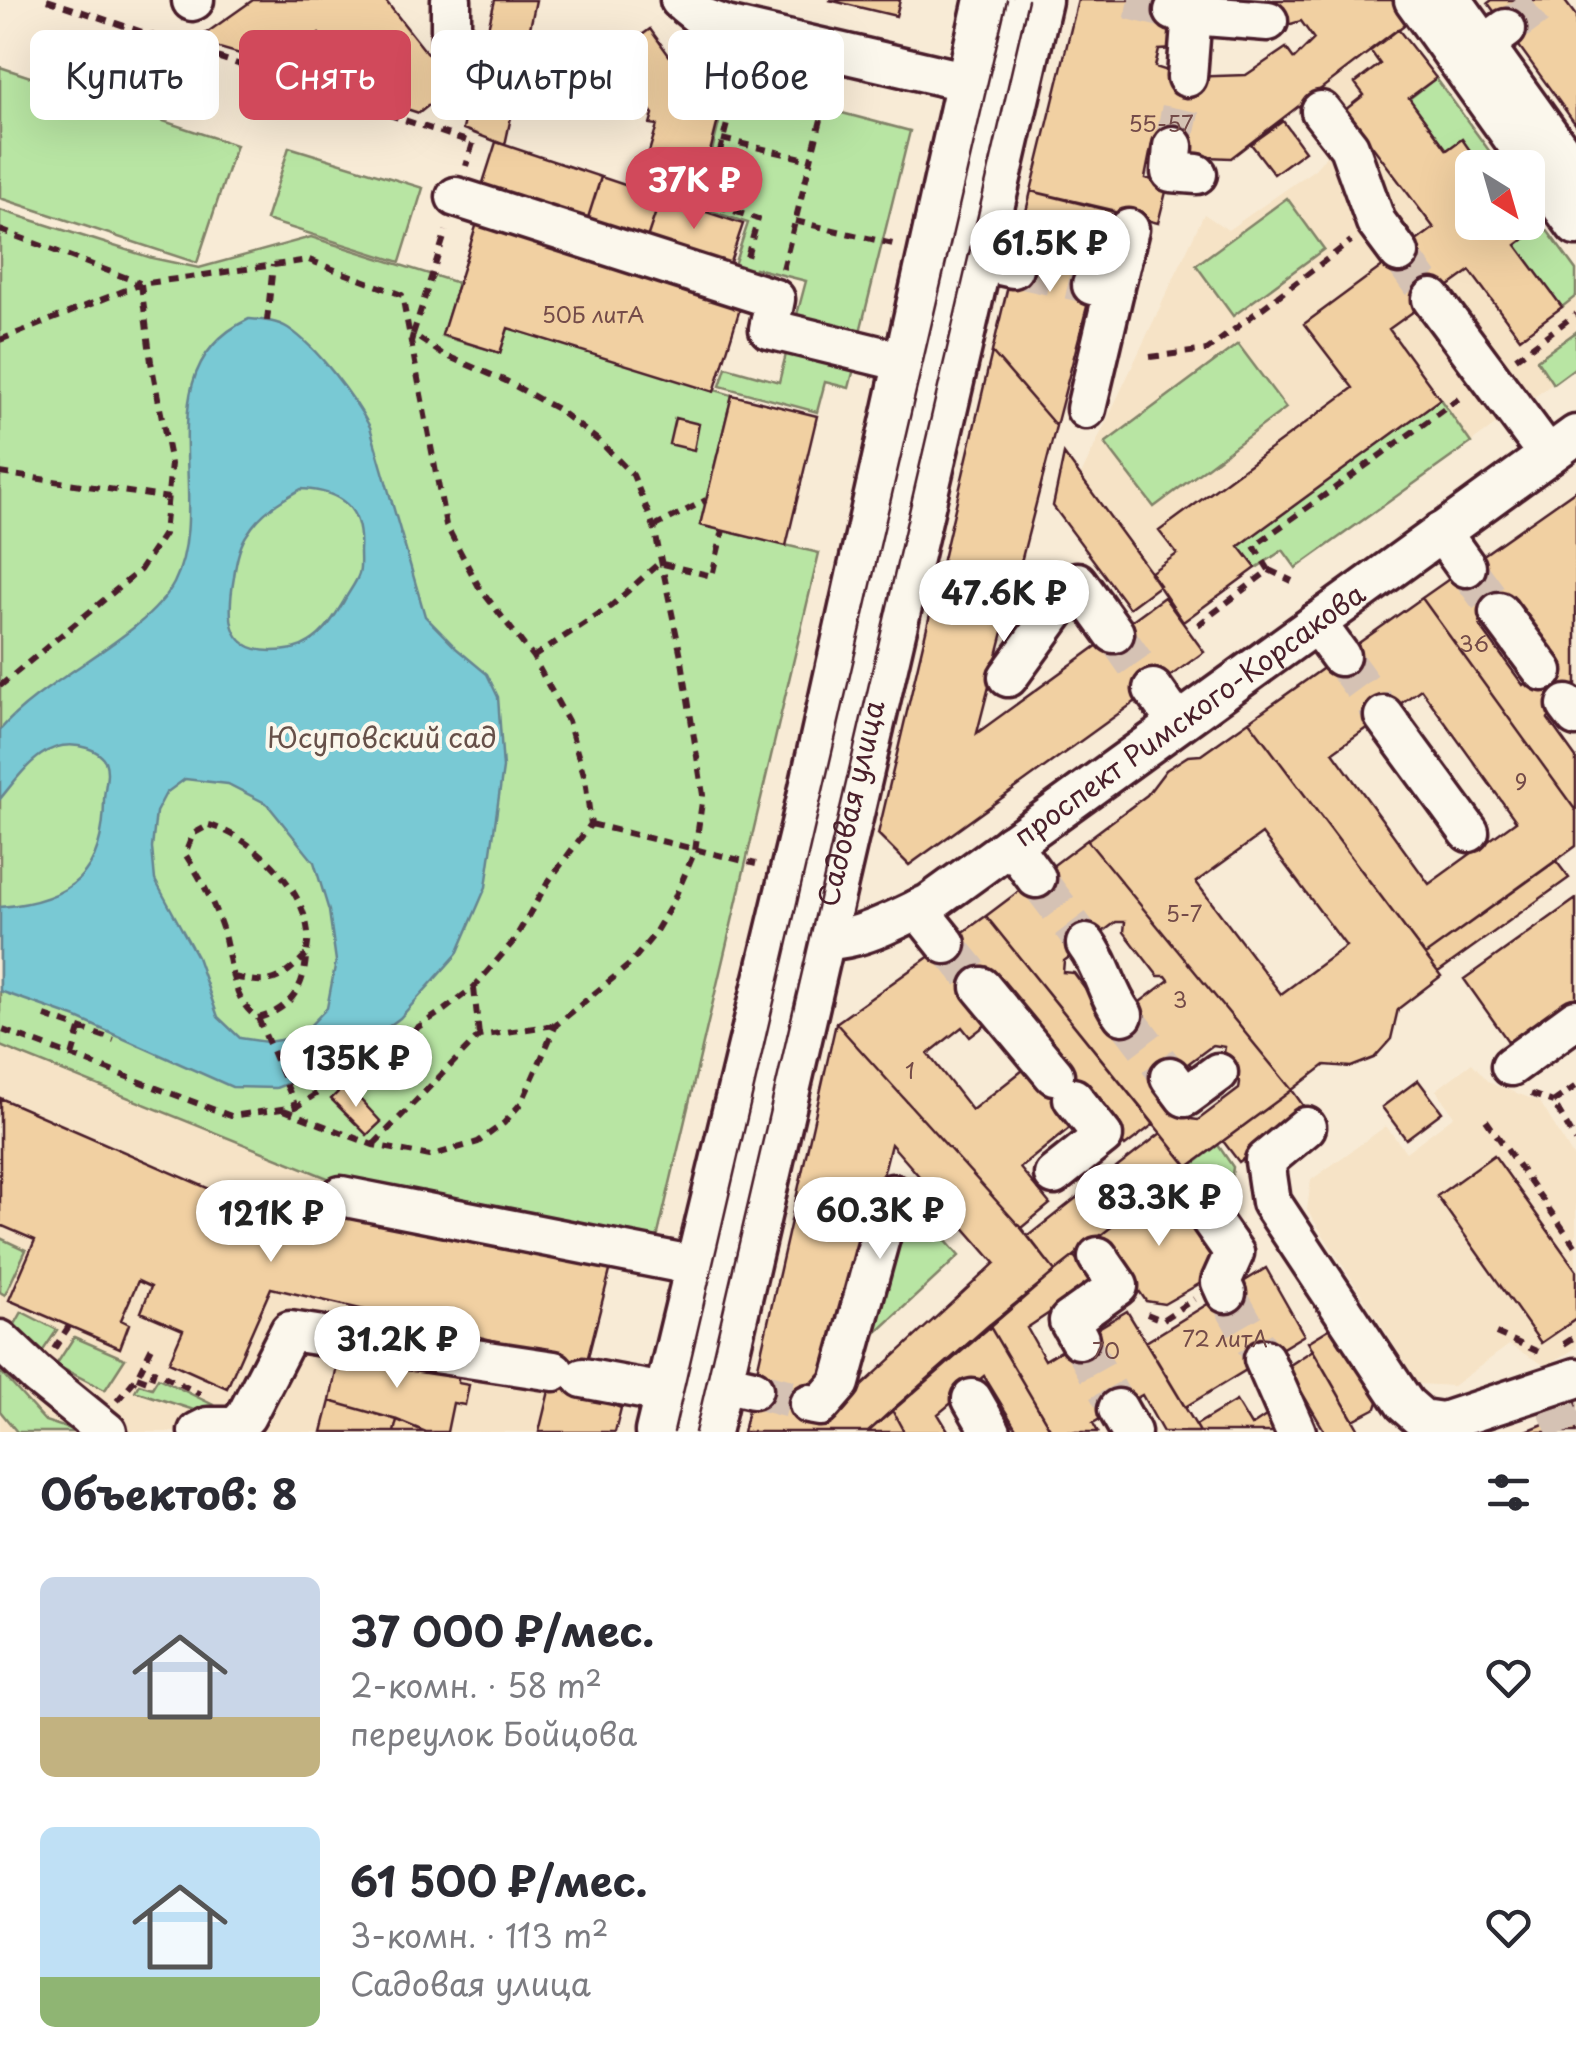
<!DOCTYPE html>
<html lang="ru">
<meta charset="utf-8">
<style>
:root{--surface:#fff;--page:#f2f2f3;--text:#2b2b33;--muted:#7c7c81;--accent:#d1495b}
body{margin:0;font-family:"Playpen Sans",sans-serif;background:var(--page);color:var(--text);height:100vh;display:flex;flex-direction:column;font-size:38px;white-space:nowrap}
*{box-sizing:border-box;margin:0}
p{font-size:32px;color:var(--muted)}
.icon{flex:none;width:55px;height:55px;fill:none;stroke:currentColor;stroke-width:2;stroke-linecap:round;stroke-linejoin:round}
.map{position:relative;height:1432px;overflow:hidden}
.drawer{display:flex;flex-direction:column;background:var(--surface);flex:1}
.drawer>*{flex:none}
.banner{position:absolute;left:30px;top:30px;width:1000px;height:90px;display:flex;gap:20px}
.needle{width:65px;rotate:143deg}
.tools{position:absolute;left:1455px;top:150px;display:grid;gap:20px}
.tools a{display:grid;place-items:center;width:90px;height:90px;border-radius:15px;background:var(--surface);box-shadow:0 10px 40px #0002;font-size:50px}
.price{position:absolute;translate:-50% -85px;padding:0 22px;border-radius:35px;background:#fff;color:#222;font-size:32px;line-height:65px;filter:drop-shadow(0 2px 5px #0008)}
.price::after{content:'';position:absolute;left:50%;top:60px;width:30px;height:22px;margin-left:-15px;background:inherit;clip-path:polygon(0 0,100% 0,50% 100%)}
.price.active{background:var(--accent);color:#fff}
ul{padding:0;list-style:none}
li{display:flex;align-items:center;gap:30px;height:250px;padding:0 40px}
li span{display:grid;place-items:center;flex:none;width:280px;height:200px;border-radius:15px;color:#555}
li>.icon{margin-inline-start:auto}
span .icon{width:120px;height:120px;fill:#fffc;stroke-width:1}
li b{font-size:42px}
h2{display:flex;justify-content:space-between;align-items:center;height:120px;padding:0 40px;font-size:42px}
.chip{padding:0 35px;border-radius:15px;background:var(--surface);box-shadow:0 10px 40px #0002;font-size:35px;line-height:90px}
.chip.active{background:var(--accent);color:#fff}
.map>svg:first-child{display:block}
</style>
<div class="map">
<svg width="1576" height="1432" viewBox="0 0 1576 1432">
<rect width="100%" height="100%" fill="#f8ebd6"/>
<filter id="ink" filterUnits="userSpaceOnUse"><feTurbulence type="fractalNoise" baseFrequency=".01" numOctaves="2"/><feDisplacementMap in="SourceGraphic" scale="20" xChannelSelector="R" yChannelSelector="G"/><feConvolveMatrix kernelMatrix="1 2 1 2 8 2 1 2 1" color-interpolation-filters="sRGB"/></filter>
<g filter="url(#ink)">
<path fill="#f6e3c6" d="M1398,29L1501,167L1472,168V222H1528V204L1576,270V367L1296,568L1283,550L1183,622L1164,597L1160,585L1080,477L1204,214L1228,230L1315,169L1332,149L1298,106Z
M0,1046L330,1179L617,1239L579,1392L621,1408L615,1432H0Z
M1472,1063L1490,1083L1540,1102L1576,1161V1348L1546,1366L1509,1345L1453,1386L1419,1384L1307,1210L1311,1180L1386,1126L1406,1152L1454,1116L1436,1090Z"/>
<path fill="#b8e5a3" stroke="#818267" stroke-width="2.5" d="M0,67L236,145L197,263L0,198Z
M1436,78L1501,167H1482L1462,140L1447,150L1409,99Z
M729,83L910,131L858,340L794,326L806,281L755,268L751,277L732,271L748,223L698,207Z
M289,147L423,188L400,262L266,220Z
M1287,198L1324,249L1233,316L1196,265Z
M1528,204L1576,270V296L1562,307L1516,245L1523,223L1528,222Z
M0,210L152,258L199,268L311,237L458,283L442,336L500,353L508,328L732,395L700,525L819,553L655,1247L330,1179L0,1046Z
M1576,332V367L1553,384L1537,360Z
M1238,344L1286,408L1154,507L1105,443Z
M788,346L856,361L849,388L825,382L817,412L720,386L726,367L779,382Z
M1440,399L1471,443L1296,568L1283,550L1256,568L1239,546Z
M1218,1145L1233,1167L1231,1182L1183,1216L1163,1187Z
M917,1208L959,1256L876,1333L868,1325L897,1211Z
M0,1238L26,1250L5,1295L0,1292Z
M22,1312L57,1330L42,1352L9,1335Z
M74,1337L125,1359L105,1390L56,1365Z
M0,1371L45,1421L79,1432H17L0,1411Z
M158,1378L232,1414L228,1421L135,1391L139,1384L152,1388Z"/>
<path fill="#79c9d4" stroke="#668590" stroke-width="2.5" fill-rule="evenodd" d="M249,319C262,320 277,321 288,328C317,347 354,397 370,427L425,616L457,649L487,674L498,697L503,768L486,887L457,954L400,1018L364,1045L323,1070L276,1088L232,1087L77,1018L0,991V907C72,901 104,873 104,800C104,787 110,774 105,761C101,754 94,750 87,748C46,735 23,771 0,799V730C44,678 146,637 174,583C216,500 141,369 249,319ZM301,489C342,491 363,508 360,551C360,558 361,568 359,574C356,583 348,593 344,601C335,616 324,634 309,642C299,649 284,651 272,651C224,651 228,611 234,577C236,562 239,545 248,533C261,512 280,501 301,489ZM185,779L228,784L267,804L314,862L329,911L336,961L327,1008L299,1037L267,1042L240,1038L218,1017L197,957L155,880L152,848L156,812L166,793Z"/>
<path fill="#f1d0a2" stroke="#4a1f2b" stroke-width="2.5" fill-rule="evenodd" d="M253,0H385L453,86L419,113L363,95L319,34L278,65L195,41Z
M495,0H536L505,145L463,129Z
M829,0H900L896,16Z
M1078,0H1176L1175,49L1159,50L1155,67L1187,77L1246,75L1286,48L1294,59L1314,39L1301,21L1284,26L1271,11L1274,0H1392L1408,22L1231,158L1206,157L1152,143L1145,178L1168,184L1158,223L1031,191Z
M1492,0H1564L1576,16V125L1488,3Z
M650,29L673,61L718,75L716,81L727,84L696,208L638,189L657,125L650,124L653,114L645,103L639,107L627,90L616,98L595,71L601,66L597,60L617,44L622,50Z
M1398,29L1436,78L1409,98L1447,150L1462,139L1482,168H1472V222H1523L1531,234L1516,245L1562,307L1520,338L1470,271L1389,329L1440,399L1239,546L1256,568L1183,622L1150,573L1177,554L1159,531L1353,388L1304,324L1434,228L1345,110L1364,95L1355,83L1380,64L1370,50Z
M1283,121L1305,151L1274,174L1251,144Z
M496,142L601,177L587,221L482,186Z
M601,177L661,197L646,241L587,221Z
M1031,191L1112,210L1056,426L992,352Z
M661,197L743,224L728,268L646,241Z
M478,220L742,302L714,392L508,328L500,353L442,335Z
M992,352L1056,426L977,733L1164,597L1204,652L909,865L878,834Z
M732,395L817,416L786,546L700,525Z
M675,418L699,424L694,450L669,444Z
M1064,454L1160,585L1129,608L1053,506Z
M1576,490V698L1548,719L1576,758V811L1422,598ZM1512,602L1556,662L1523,685L1480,626Z
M1422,598L1576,811V846L1425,955L1249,721ZM1421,689L1516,821L1429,884L1333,752Z
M1249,721L1441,976L1398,1009L1391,1039L1374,1058L1351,1067L1325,1065L1292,1090L1087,840L1147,795L1166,770L1188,756L1201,755ZM1262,834L1346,946L1281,994L1196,882Z
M1087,840L1292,1090L1188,1167L986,916ZM1116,922H1125L1124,932L1158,976H1166L1169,980L1107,1027L1103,1022L1105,1015L1074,973L1063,972L1064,961ZM1213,1045L1225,1047L1223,1058L1240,1082L1239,1089L1198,1120L1191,1119L1173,1096L1196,1072L1189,1063Z
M1556,861L1569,878L1438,972L1425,955Z
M1576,899V1001L1512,1047L1464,979Z
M986,916L1154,1124L1125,1146L1081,1092L1078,1121L1020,1168L1050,1204L1021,1228L836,1023ZM996,1017L1032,1063L972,1110L928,1054L962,1027L970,1037Z
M836,1023L1021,1228L1055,1271L868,1432H743ZM891,1144L995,1263L828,1417V1391Z
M1418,1080L1442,1112L1406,1139L1382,1107Z
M346,1084L381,1122L367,1135L331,1099Z
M1292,1090L1307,1111L1239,1162L1223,1141Z
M0,1098L320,1237L327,1206L540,1255V1246L611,1267L579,1392L621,1408L615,1432H539L556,1362L495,1346L496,1341L271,1288L227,1388L169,1362L183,1330L141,1312L151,1287L138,1281L121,1320L129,1324L120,1348L9,1300L35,1240L0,1225Z
M1161,1133L1188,1167L1055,1271L1028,1236L1085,1191L1082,1187L1102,1171L1106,1176Z
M1494,1155L1576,1270V1319L1541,1343L1437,1196Z
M1163,1187L1212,1255L1206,1280L1164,1304L1146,1301L1101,1235Z
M1074,1256L1094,1283L1027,1328L1045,1360L1127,1311L1200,1432H1163L1142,1395L1093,1423L1098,1432H1052L989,1325Z
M1266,1268L1304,1335L1185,1407L1146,1342Z
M1339,1323L1381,1393L1376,1408L1353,1420L1308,1342Z
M989,1325L1052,1432H1018L984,1376L938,1414L949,1432H904L892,1410Z
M340,1350L458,1378V1383L469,1385L465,1405L453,1403L447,1432H426L397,1420L330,1401Z
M1313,1350L1360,1432H1325L1287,1367Z
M1576,1398V1432H1524L1546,1423L1541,1413Z
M330,1401L397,1420L394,1432H322Z
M1236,1401L1251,1426L1266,1416L1276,1432H1200L1196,1425Z
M892,1410L904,1432H868Z
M397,1420L426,1432H394Z"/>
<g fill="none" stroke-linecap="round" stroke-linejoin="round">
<path stroke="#d5c2b4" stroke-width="38" stroke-dasharray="38 19" stroke-linecap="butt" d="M1129,0L1174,11
M1506,29L1546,0
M1173,146L1187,77
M1399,253L1432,299
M1013,268L1092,285
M1466,567L1499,612
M1114,633L1153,689
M1340,656L1384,716
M1036,878L1086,944
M946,944L981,987
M1123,1015L1170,1077
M1226,1293L1264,1359
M1079,1339L1118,1409
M753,1389L809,1404
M1556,1407L1567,1432"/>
<g stroke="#4a1f2b" stroke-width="45">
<g id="minor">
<path d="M680,0L701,17L726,26L994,88"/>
<path d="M1414,0L1576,226"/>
<path d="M192,1L194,0"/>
<path d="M1174,11L1192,15L1268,21"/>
<path d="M451,42V0"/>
<path d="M1480,48L1506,29"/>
<path d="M1187,77L1193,0"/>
<path d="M1321,111L1349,147L1376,222L1399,253"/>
<path d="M1173,146L1171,172L1197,174"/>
<path d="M456,197L775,299L769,329L908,363"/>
<path d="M977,260L1013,268"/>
<path d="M1114,290L1129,229"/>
<path d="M1432,299L1548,455"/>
<path d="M1086,409L1114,290L1092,285"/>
<path d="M1441,532L1466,567"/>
<path d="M1499,612L1543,671"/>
<path d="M1316,623L1340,656"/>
<path d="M1008,677L1077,582L1114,633"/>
<path d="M1153,689L1177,723"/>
<path d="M1567,705L1576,717"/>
<path d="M1384,716L1469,832"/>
<path d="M1011,844L1036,878"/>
<path d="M918,909L946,944"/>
<path id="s1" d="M793,937C846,949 882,926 929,904L1576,435"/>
<path d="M1086,944C1103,966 1106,993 1123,1015"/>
<path d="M981,987L1054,1075"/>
<path d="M1511,1066L1576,1019"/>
<path d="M1170,1077L1185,1097L1218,1073"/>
<path d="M1306,1127L1265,1161L1271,1202L1405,1404L1422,1419L1443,1422L1576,1378"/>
<path d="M1054,1175L1103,1136L1073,1098"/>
<path d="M341,1196L701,1267"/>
<path d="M1211,1220L1234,1253L1221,1282L1226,1293"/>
<path d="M1079,1339L1069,1321L1118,1286L1098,1257"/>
<path d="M0,1340L37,1375L107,1432"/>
<path d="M1264,1359L1296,1432"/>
<path d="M583,1378L669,1394"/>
<path d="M718,1381L753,1389"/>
<path d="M972,1399L991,1432"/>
<path d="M809,1404L820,1406L840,1383L892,1194"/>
<path d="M1118,1409L1131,1432"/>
<path d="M198,1432L208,1427H236L246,1416L290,1331L554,1371"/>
</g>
</g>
<g stroke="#4a1f2b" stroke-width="55">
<g id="major">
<path d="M1446,0L1576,181"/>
<path d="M660,1432L803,838L989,0"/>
<path id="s2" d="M706,1432L1037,0"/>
</g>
</g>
<path stroke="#4a1f2b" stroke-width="6" stroke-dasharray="10 8" stroke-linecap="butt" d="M47,0L473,143L466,166
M740,73L707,202L758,219L747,257
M722,139L810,160
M795,221L893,244
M0,230L140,283
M783,269L827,96
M267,321L273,265
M413,334L446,231
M0,340L141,284
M1150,357L1207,350L1351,241
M1516,358L1576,314
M0,473L169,498
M654,527L706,500
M1269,570L1292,581
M1198,625L1269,570L1254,546L1461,397
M533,657L611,606L659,563L712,576L723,530
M0,686L140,570L164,534L171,464L151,362L141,284L309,260L402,295L446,525L479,587L533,657L568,721L585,779L591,824L548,882L513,942L474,987L444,1010L296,1107L231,1116L0,1029
M591,824L756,864
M209,825C252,837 305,887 308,934C309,942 307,950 306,957C304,989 289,1010 258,1018C229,1000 232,955 221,925C212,899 200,877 185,854L193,834Z
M234,977C272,986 279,981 306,955
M474,988L479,1036
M45,1016L114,1040
M258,1018L296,1107
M72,1056L80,1029
M1576,1086L1553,1102L1576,1141
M1531,1094L1553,1102
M284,1110L373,1145L430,1156L478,1142L504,1123L522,1102L556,1025L629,965L653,936L672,904L695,851L703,795L682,661L654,527L633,475L599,441L557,409L506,381L442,354L413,334L411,342
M1486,1120L1576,1247
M374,1144L479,1036L555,1025
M1147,1314L1162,1320L1194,1299
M1496,1333L1541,1353
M1564,1344L1576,1336
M54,1349L69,1326
M137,1377L150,1382L154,1371L200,1394
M117,1401L137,1377L154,1343"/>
<use href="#minor" stroke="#fbf7ec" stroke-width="38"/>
<use href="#major" stroke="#fbf7ec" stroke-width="48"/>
<path stroke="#4a1f2b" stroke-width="2.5" d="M674,1432L1007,0
M695,1432L1028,0"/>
</g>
</g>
<g text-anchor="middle" stroke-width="8" stroke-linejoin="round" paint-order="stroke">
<g font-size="22" fill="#744b49">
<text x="1161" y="132">55-57</text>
<text x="593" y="323">50Б литА</text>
<text x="1474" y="652">36</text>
<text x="1521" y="790">9</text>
<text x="1184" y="922">5-7</text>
<text x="1180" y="1008">3</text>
<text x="910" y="1079">1</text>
<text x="1225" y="1347">72 литЛ</text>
<text x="1106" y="1359">70</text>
</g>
<g font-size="28" fill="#4a1f2b" stroke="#fbf7ec">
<text dy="10" stroke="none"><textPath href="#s1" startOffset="465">проспект Римского-Корсакова</textPath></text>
<text dy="10" stroke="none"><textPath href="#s2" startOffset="645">Садовая улица</textPath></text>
</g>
<g font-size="28" fill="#665049" stroke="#fbf7ec">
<text x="382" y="748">Юсуповский сад</text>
</g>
</g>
</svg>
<div class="tools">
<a><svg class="needle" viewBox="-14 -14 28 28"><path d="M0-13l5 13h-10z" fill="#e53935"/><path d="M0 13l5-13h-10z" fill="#7c7c81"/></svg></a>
</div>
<b class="price active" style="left:694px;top:232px">37K ₽</b>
<b class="price" style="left:1050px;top:295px">61.5K ₽</b>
<b class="price" style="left:1004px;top:645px">47.6K ₽</b>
<b class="price" style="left:356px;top:1110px">135K ₽</b>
<b class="price" style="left:1159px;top:1249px">83.3K ₽</b>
<b class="price" style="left:880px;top:1262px">60.3K ₽</b>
<b class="price" style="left:271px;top:1265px">121K ₽</b>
<b class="price" style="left:397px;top:1391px">31.2K ₽</b>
<div class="banner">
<a class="chip">Купить</a>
<a class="chip active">Снять</a>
<a class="chip">Фильтры</a>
<a class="chip">Новое</a>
</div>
</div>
<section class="drawer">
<h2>Объектов: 8<svg class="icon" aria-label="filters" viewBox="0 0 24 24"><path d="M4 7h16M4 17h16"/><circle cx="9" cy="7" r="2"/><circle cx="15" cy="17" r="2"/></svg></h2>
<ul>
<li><span style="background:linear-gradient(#c9d6e8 70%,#c2b280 0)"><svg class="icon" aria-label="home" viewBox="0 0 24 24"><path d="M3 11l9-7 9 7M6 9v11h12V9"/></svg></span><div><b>37 000 ₽/мес.</b><p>2-комн. · 58 m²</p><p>переулок Бойцова</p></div><svg class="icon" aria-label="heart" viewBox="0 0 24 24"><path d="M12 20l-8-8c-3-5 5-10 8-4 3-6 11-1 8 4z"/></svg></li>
<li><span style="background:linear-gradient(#bfe0f5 75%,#8fb573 0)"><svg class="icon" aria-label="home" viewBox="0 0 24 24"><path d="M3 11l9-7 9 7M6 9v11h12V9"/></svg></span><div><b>61 500 ₽/мес.</b><p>3-комн. · 113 m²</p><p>Садовая улица</p></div><svg class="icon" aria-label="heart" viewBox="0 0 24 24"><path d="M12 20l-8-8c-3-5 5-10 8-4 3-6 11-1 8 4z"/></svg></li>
</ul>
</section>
